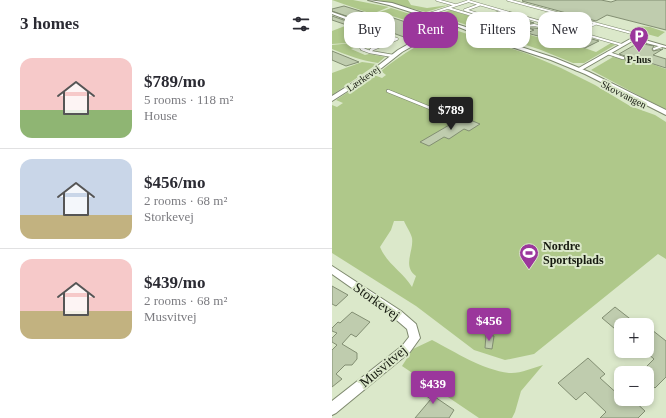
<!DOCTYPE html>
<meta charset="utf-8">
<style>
:root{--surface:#fff;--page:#f7f7f7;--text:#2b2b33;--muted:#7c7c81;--line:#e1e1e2;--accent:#9b379c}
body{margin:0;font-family:Georgia,serif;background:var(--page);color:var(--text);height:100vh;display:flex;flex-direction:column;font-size:15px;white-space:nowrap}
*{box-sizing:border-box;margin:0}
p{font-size:13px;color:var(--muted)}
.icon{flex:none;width:22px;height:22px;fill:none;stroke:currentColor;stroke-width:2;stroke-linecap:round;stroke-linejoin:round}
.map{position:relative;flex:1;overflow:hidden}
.sheet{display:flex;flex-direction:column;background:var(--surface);width:332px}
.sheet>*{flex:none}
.top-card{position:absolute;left:12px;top:12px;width:262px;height:36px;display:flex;gap:8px}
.fabs{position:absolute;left:282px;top:318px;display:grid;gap:8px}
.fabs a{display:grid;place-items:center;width:40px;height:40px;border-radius:8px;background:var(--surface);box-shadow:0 2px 6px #0003;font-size:20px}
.price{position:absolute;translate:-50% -34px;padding:0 9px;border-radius:4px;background:var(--accent);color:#fff;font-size:13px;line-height:26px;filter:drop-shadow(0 1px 2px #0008)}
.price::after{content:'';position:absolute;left:50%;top:24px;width:12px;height:9px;margin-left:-6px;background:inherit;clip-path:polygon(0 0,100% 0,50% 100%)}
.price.selected{background:#222;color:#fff}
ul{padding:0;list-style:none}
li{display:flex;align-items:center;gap:12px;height:100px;padding:0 20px}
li+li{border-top:1px solid var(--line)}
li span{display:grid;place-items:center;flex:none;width:112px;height:80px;border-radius:12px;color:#555}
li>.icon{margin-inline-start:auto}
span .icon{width:48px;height:48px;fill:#fffc;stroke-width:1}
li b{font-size:17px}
h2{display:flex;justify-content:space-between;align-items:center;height:48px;padding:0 20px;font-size:17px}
.chip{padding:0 14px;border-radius:12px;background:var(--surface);box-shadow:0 2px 6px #0003;font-size:14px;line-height:36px}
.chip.selected{background:var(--accent);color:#fff}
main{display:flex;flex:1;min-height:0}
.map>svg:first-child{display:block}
</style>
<main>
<section class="sheet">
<h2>3 homes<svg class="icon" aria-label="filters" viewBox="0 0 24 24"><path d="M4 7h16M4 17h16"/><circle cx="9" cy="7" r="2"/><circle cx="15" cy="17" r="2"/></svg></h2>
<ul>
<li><span style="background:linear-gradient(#f6c9c9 65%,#8fb573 0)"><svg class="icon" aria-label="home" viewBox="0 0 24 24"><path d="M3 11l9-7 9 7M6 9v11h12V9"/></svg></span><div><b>$789/mo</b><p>5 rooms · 118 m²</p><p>House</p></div></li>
<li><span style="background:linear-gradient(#c9d6e8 70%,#c2b280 0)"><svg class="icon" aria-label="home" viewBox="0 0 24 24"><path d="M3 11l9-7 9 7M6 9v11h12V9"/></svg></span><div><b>$456/mo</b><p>2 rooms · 68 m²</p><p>Storkevej</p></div></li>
<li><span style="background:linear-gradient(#f6c9c9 65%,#c2b280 0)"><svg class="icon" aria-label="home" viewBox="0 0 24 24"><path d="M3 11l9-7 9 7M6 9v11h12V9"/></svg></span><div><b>$439/mo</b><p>2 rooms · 68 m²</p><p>Musvitvej</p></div></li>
</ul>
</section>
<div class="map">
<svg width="334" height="418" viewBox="0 0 334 418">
<rect width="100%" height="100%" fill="#dbe8ca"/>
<path fill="#afc88a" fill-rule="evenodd" d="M0,0H21L57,7L40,14Z
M46,0H76L79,5L95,8L117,5L94,12Z
M59,8L97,20L82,23L48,12Z
M118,10L205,37L215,35L264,52L279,43L283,45L252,63H241L209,50L105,15Z
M13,26L43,37L31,42L0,44V31Z
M306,26L318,27L333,32L326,37L300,30Z
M120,29L196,54L229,68L263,85L298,106L323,115L334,122V259L326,254L202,354L173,360L142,350L84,306L0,253V105L5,107L11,103L4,100L42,75L50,78L54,75L49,71C71,53 93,40 120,29ZM62,221H72C74,226 79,233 80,238C82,251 70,266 84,276L80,287C71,272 55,264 48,247L59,230Z
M30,42L20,46L22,48L19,49L33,55L37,54L53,57L46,63C30,61 15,55 0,49V45Z
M322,56L326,57L317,63L334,69V110L259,70L281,57L308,64Z
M30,62L45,64L0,95V73Z
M100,340C123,352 151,370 177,373C188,374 200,368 211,365L189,391L183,412L180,418H147L70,366L81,349Z"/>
<path fill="#bfccae" stroke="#828e72" d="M191,0H269L279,2L285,0H334V30L275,15L264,21L190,1Z
M12,6L44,16L49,14L86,26L94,23L105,26L83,35L80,34L72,37L58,32L47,36L0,20V16L20,23L25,22L23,19L0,11V9Z
M174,14L202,23L188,24L166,18Z
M217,27L267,41L253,48L242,45L247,42L214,32L206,36L195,33L202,30L196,28H202L211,29Z
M306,43L322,46L320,49L321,51L331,49L321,55L334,59V68L312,61L307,64L293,60V56L287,54Z
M0,51L27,62L14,66L0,60Z
M131,117L148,124L137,131L132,129L117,139L112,137L97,146L88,142Z
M0,286L16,295L4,306L0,304Z
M283,307L306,325H289V334L270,318Z
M20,312L38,322L24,337L19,334L10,344L25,353V359L20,365H13L4,374L10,379L0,387V350L5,345L0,342V338L5,333L0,331V328L6,322L8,323Z
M315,326L334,341V377L323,388L315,381V373H308L322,359L315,353Z
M154,335L162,336L160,349L153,348Z
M256,358L273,374L268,378L289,397V399H300L313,411L306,418H268L274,412L253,392L244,400L226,383Z
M91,382L107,392L103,397L122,410L117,418H83L99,399L85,390Z"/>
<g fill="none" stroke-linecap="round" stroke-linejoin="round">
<g stroke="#7e896e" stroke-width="3">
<path id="service-far2" d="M105,0L123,5
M176,0L307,35
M136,1L290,45
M147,5L133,10L188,27L202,25L211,27L217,24
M116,8L187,29
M94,15L137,1
M157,16L171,11
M246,32L263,24
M322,49L330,46
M33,50L29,48V46L56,36L65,39L39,50"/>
</g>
<g stroke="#7e896e" stroke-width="4">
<path id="service-far1" d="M30,49L38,52
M38,52L61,56
M38,52L40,49
M276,53L291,58
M56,91L108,112"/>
</g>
<g stroke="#7e896e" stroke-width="5">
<path id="service" d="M105,111L108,112"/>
</g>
<g stroke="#7e896e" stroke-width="2">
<path id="minor" d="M0,12L23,20L24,21L21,22L0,14Z
M307,34L309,35L306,38L334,46V48L302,40L248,71L243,70Z
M0,266L69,311L84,324L88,338L78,352L4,413L0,415V401L70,346L77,337L75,329L61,317L0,274Z"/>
</g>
<g stroke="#7e896e" stroke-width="2">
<path id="tertiary" d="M36,0L60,3L149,32V34L223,58L257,72L334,110V115L253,74L219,60L143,35L139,32L124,26L91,40L70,52L42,74L0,101V96L38,72L66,50L87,38L119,25L57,5Z"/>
</g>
<use href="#service-far2" stroke="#fff" stroke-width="2"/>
<use href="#service-far1" stroke="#fff" stroke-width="2.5"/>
<use href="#service" stroke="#fff" stroke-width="3.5"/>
<use href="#minor" fill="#fff" fill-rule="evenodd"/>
<use href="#tertiary" fill="#fff" fill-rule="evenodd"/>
</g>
<defs>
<g id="parking-pin" transform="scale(1)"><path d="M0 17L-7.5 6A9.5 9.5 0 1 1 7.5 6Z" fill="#9b379c" stroke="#dbe8ca"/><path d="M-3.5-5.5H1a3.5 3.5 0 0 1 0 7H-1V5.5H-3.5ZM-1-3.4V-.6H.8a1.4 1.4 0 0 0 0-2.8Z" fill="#fff"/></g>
<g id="stadium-pin" transform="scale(1)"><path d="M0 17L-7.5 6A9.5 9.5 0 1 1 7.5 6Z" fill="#9b379c" stroke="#dbe8ca"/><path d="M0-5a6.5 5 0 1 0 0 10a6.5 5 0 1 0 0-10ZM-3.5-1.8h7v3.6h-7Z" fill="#fff"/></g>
</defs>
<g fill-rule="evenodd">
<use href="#parking-pin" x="307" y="36"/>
<use href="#stadium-pin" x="197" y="253"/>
</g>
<g text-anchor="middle" stroke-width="4" stroke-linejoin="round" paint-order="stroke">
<g font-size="10" font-weight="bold" fill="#161a10" stroke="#dbe8ca">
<text x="307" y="63">P-hus</text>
</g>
<g font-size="10" fill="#161a10" stroke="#dbe8ca">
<text transform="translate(31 78) rotate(-35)" y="4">Lærkevej</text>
<text transform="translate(292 94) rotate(27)" y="4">Skovvangen</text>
</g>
<g font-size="12" font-weight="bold" fill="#161a10" stroke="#dbe8ca" text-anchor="start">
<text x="211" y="250">Nordre<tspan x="211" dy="14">Sportsplads</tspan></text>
</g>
<g font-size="14" fill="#161a10" stroke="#dbe8ca">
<text transform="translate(45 301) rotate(36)" y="5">Storkevej</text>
<text transform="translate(51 366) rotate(-40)" y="5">Musvitvej</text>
</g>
</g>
</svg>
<div class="fabs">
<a>+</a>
<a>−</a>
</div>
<b class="price selected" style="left:119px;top:131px">$789</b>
<b class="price" style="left:157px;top:342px">$456</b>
<b class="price" style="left:101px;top:405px">$439</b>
<div class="top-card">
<a class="chip">Buy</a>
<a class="chip selected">Rent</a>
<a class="chip">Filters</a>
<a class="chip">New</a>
</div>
</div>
</main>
